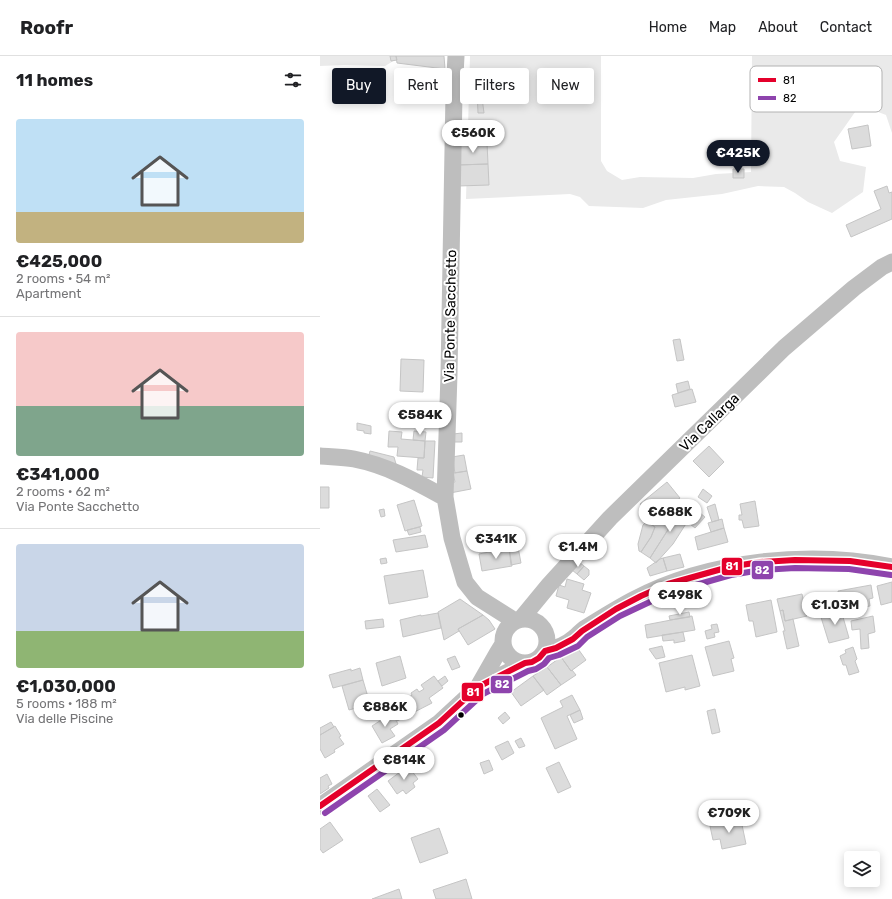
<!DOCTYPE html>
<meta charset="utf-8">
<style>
:root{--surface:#fff;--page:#f6f6f6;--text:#202124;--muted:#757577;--line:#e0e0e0;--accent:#111827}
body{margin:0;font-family:Rubik,sans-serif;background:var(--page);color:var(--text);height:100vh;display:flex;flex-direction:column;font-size:15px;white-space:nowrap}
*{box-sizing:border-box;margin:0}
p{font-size:13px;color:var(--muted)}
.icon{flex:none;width:22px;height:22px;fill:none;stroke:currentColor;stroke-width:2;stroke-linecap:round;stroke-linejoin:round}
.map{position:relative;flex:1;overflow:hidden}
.drawer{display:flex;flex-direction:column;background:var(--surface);width:320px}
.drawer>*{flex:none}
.banner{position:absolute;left:12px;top:12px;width:380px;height:36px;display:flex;gap:8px}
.fabs{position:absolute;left:524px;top:795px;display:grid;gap:8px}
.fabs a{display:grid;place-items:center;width:36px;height:36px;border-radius:4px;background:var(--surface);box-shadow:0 2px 10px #0003;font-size:20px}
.price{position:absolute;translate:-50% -34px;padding:0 9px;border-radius:14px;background:#fff;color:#222;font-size:13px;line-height:26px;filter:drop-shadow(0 1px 2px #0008)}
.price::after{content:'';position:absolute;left:50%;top:24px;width:12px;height:9px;margin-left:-6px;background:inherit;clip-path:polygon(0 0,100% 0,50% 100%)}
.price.current{background:var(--accent);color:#fff}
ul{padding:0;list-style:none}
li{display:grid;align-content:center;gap:8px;height:212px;padding:0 16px}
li+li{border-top:1px solid var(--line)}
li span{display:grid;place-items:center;height:124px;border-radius:4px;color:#555}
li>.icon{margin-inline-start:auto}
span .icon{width:72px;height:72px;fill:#fffc;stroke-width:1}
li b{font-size:17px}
h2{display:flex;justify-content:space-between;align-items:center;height:48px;padding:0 16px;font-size:17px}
.chip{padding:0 14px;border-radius:4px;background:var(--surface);box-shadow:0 2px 10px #0003;font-size:14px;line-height:36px}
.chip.current{background:var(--accent);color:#fff}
header{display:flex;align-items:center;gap:24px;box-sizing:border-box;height:56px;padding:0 20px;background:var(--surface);border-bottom:1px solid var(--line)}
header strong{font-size:19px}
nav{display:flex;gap:22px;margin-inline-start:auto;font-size:14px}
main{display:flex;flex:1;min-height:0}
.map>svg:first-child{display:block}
</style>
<header>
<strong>Roofr</strong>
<nav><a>Home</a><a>Map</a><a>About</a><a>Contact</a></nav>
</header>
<main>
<section class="drawer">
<h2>11 homes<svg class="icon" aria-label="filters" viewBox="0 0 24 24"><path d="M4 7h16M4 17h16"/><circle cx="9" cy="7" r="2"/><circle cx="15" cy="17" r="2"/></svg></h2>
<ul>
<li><span style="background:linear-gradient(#bfe0f5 75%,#c2b280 0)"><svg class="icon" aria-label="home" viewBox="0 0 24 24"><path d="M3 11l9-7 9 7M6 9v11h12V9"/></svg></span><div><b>€425,000</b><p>2 rooms · 54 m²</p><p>Apartment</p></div></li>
<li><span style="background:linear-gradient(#f6c9c9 60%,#7fa58c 0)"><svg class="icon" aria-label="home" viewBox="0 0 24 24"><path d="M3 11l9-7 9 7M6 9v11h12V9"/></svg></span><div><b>€341,000</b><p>2 rooms · 62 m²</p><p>Via Ponte Sacchetto</p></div></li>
<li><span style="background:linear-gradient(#c9d6e8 70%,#8fb573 0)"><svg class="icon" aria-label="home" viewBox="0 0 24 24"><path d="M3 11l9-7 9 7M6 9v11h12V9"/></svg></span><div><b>€1,030,000</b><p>5 rooms · 188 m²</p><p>Via delle Piscine</p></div></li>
</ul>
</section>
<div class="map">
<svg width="572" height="843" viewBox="0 0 572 843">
<rect width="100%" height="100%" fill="#fff"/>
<path fill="#eaeaea" d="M0,0H82L65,10L24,9L0,10Z
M150,0H281V105L287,115L302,124L320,121L373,122L396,118L431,116L432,0H572V77L566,59L540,49L514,86L520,105L546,111L543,136L512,157L488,146L475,137L464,131L438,130L402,138L346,144L323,152L269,150L260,141L250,138L146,143Z"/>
<path fill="#dcdcdc" stroke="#c5c5c5" d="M70,0H76L77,4L71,5Z
M76,0H124L125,13L77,7Z
M110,19V31L99,32V28L102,27V20Z
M92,20V31L83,32V21Z
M157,34H161L164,57H158Z
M548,69L551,90L532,93L528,73Z
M167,87L168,108L137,109L138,89Z
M168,108L169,129L138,130L137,109Z
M413,113H424V122H413Z
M567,130L569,137L572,136V163L531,181L526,169L561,153L554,135Z
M360,283L364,304L357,305L353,284Z
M81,303L104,304L103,336L80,335Z
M368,325L370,333L358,337L356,328Z
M372,333L376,346L355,351L352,339Z
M90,349L105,350L103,365L93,364L94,357H89Z
M37,367L51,370V378L44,377V375L37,374Z
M69,375L82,376L81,383L105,385L104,402L77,400L78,391H68Z
M94,375L106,376L105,385L93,384Z
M142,377V386H134L133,378Z
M105,385H115L113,422L102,421L103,414H97L98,402H104Z
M389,390L404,406L389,421L373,405Z
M50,395L74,401L76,408L48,403Z
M144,399L147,415L135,417L132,401Z
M147,415L151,433L130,437L128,427L135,426L133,417Z
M347,426L360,442L336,461L333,465L320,448Z
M0,431H9V452H0Z
M383,433L392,440L387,447L378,441Z
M94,444L102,470L85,475L77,449Z
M435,445L439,470L424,472L422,464H419V459H422L420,448Z
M395,448L399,464L392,466L387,451Z
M352,450L369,463L353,488L336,507L330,502L351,469L343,463Z
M64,453L65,460L61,461L59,454Z
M380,457L385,461L375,472L370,468Z
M338,460L351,469L330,502L321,496L331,481L335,471L330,468L336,461Z
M402,463L404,472L391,476L388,467Z
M327,465L335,471L331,481L321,496L319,495L318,488L323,469Z
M100,471L101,476L89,479L87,474Z
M404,472L408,486L378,494L375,481Z
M105,479L108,491L76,496L73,484Z
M198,491L201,507L191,509L189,492Z
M189,492L192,510L162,515L159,498Z
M360,498L364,511L347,515L343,502Z
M66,502L67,507L61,508L60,503Z
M343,502L347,515L330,520L327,512L340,503Z
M259,506L264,510L257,518L252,514Z
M264,510L269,514V519L264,524L257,518Z
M103,514L108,541L69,548L64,520Z
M247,523L264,528L262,534L271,537L264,557L247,552L249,544L236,540L239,529L245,531Z
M572,526V546L561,549L557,530Z
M551,529L553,542L549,543L550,550L537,552L535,543L520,546L518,535Z
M482,538L487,560L465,565L463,554L460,555L457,543Z
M140,543L163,559L138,573L139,575L124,584L118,556Z
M451,544L457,576L436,581L433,565H429L426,549Z
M463,554L465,565L473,563L479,590L467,593L463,575H465L460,555Z
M513,554V556L521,554L529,582L509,587L500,558Z
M369,556L370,561L350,564L349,560Z
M118,557L121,572L83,581L80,564L101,559V560Z
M163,559L169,564L175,573L148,589L138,573Z
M372,560L375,574L327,582L325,569Z
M553,560L555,576L548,578L549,592L541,593L540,573L532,574L531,565Z
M63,563L64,571L46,573L45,565Z
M397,568L399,576L394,577L395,581L387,583L385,575L392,573L391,569Z
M363,576L365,585L354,587V584L343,585L342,579Z
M409,585L414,602L411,603L414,615L393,620L385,591Z
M256,590L266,604L251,615L241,601Z
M342,590L345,601L336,603L329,593Z
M533,591L537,603L535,605L539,616L529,619L526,609H523L520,600L526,597L525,594Z
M372,599L380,630L365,634V631L346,636L339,607Z
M80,600L86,622L62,630L56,607Z
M135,600L140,611L132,614L127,603Z
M241,601L251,615L252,614L256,619L241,629L227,611Z
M227,611L241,629L227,639L213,620Z
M40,612L43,624L13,632L9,619L31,613V615Z
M114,620L123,632L109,642L112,647L77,665L68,649L86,639L88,642L92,639L91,637L97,633L99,636L104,633L101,629Z
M125,620L128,625L122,630L118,625Z
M213,620L224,634L201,650L191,636Z
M43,624L50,648L29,654L22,630Z
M252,639L260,654L247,660L257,683L235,693L221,662L243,651L240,645Z
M395,653L400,676L392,678L387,655Z
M260,654L263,663L254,667L250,659Z
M185,656L190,662L183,668L178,662Z
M72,657L78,668L70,673L75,680L62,687L52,670Z
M11,666L14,671L0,679V672Z
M15,670L21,680L19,681L24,688L14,694L15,696L5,702L0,693V679Z
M201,682L205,690L199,692L195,685Z
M188,685L194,697L182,704L175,691Z
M169,704L173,714L164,718L160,707Z
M239,706L251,731L238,737L226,712Z
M88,710L98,723L93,727L95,731L86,738L83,734L77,738L68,725Z
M7,718L12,728L8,730L9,732L0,738V722Z
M57,733L70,749L60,756L48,740Z
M421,764L426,788L402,793L400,783L393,784L390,770Z
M10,766L23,784L3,797L0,793V773Z
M119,772L128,797L100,807L91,782Z
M146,823L152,843H116L113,834Z
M79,833L82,843H52Z"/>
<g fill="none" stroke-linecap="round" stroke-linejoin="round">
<path stroke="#bebebe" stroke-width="17" d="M136,0L134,38L129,318L125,441L132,482L145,526L157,541L195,565
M0,400C11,401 23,401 34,403C65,409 93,424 120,439L125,441
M201,563L229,529L290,462L464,292L534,232L562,211L572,206
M183 585a22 22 0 1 1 44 0a22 22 0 1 1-44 0Z
M225,595C235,593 246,589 255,581C258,579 260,576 264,573C280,563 296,553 313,544C388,504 491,494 572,511
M158,631L178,596L183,588
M0,750L119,667L158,631L196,612L205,607"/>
<g stroke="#fff" stroke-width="9">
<path id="bus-1" d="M0,750L119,667L158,631L205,607L212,606L219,602L225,595L236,592L253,583L262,575L296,553L321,540L348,528L409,511L440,506L475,504L530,505L572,511"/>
</g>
<g stroke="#fff" stroke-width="9">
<path id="bus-2" d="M5,757L124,674L163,638L208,615L216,613L224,608L229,602L239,599L258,590L267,581L300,560L351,536L411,519L441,514L475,512L529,513L571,519"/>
</g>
<use href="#bus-1" stroke="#e4002b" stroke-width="6"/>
<use href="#bus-2" stroke="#8e44ad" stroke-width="6"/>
</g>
<circle fill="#000" stroke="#fff" stroke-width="1.5" cx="141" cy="659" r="3.5"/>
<g text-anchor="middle" stroke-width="4" stroke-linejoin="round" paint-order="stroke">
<g font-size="14" fill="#000" stroke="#fff">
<text transform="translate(130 260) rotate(-89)" y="5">Via Ponte Sacchetto</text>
<text transform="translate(389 366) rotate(-44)" y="5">Via Callarga</text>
</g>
</g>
<rect x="430" y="10" width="132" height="46" rx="6" fill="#fff" stroke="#b2b2b2" stroke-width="1"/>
<rect x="438" y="22" width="18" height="4" fill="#e4002b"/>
<rect x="438" y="40" width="18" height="4" fill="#8e44ad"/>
<g font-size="11" fill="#000">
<text x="463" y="28">81</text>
<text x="463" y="46">82</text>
</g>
<g stroke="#fff" stroke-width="1.5">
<rect x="401" y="501" width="22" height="19" rx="4" fill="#e4002b"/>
<rect x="431" y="504" width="23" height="20" rx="4" fill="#8e44ad"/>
<rect x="170" y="619" width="23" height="19" rx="4" fill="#8e44ad"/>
<rect x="141" y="626" width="23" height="20" rx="4" fill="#e4002b"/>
</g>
<g font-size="11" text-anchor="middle" font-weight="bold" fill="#fff">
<text x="412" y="514">81</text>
<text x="442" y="518">82</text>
<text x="182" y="632">82</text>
<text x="153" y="640">81</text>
</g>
</svg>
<div class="fabs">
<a><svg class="icon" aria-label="layers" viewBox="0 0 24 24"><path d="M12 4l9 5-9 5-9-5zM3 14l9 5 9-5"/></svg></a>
</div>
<b class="price" style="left:153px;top:98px">€560K</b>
<b class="price current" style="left:418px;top:118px">€425K</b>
<b class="price" style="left:100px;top:380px">€584K</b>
<b class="price" style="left:350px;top:477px">€688K</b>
<b class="price" style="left:176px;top:504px">€341K</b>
<b class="price" style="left:258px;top:512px">€1.4M</b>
<b class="price" style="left:360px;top:560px">€498K</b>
<b class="price" style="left:515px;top:570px">€1.03M</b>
<b class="price" style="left:65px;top:672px">€886K</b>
<b class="price" style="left:84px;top:725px">€814K</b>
<b class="price" style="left:409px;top:778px">€709K</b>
<div class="banner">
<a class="chip current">Buy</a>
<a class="chip">Rent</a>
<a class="chip">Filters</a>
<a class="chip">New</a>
</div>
</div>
</main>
